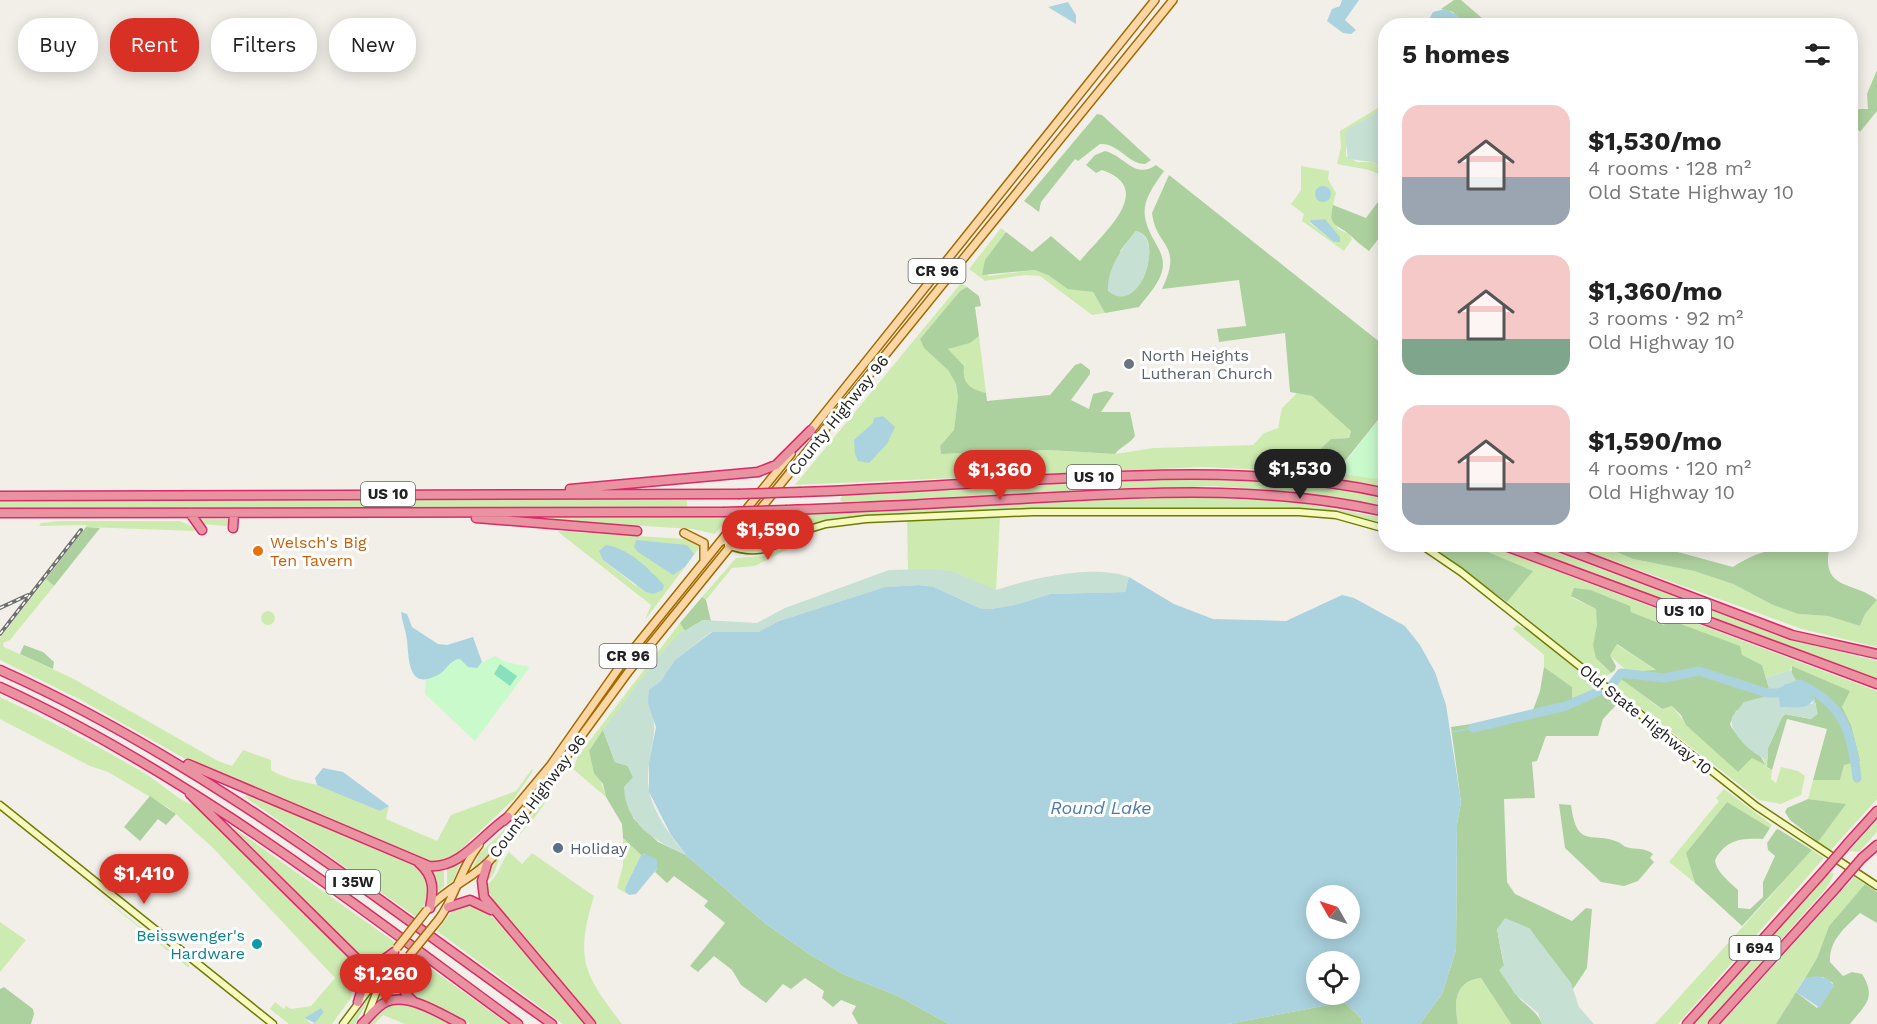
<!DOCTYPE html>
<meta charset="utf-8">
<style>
:root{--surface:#fff;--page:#f6f6f6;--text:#222;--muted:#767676;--accent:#d93025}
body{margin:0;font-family:"Work Sans",sans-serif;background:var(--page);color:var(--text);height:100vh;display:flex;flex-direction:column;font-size:22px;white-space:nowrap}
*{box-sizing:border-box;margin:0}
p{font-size:20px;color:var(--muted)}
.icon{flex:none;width:33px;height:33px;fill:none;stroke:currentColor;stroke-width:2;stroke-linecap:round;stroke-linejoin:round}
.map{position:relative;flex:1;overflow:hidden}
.drawer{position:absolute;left:1378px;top:18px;width:480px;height:534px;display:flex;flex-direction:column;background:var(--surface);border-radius:24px;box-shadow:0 3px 15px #0003}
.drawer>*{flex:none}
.banner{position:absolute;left:18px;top:18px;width:570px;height:54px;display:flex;gap:12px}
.needle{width:39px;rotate:309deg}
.fabs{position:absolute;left:1306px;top:885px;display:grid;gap:12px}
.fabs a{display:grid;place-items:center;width:54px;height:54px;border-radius:50%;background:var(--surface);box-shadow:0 3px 15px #0003;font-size:30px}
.price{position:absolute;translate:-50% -51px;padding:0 14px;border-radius:21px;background:var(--accent);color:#fff;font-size:20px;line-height:39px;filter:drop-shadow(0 2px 3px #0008)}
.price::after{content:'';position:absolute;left:50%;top:36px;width:18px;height:14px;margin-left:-9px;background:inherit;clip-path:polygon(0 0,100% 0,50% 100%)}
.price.on{background:#222;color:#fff}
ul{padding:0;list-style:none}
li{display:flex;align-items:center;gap:18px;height:150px;padding:0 24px}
li span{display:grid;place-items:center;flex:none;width:168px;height:120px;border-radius:18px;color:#555}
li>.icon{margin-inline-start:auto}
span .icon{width:72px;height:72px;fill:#fffc;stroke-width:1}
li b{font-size:26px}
h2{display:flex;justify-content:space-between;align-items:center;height:72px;padding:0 24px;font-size:26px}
.tag{padding:0 21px;border-radius:24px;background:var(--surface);box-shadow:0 3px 15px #0003;font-size:21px;line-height:54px}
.tag.on{background:var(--accent);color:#fff}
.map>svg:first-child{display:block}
</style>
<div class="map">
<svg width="1877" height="1024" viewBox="0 0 1877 1024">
<rect width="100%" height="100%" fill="#f2efe9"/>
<path fill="#cdebb0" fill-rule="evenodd" d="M1386,103V107C1380,109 1376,116 1370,118C1345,128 1347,130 1346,156L1357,162H1372L1386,170V177L1369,170L1337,164L1341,147L1340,131Z
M1301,166L1329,171L1328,179L1336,193L1331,213L1338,229L1349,234L1352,239L1344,251L1302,221L1304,214L1291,204L1301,190ZM1325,219L1336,243L1310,223L1311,220Z
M1001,228L1006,232L985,260L988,276L1035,270C1056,275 1071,290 1093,292L1105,313L1092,315L1040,276L1025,275L985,281L969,269Z
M961,283L967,287L960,291L920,339L948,370L956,384L958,397L954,431L940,446L941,454L1048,450L1115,454L1154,448L1253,445L1264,433L1278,428L1282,408L1297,393L1312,396L1351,430L1349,438L1331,439L1315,454L1318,457L1345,461L1338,473L1386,480V487L1288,471L1203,467L795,485Z
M979,336L986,393C969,389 963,384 963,366L948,351L951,346L963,345Z
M1199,477C1262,480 1324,484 1386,498V507L1290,492L1213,486L844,503L840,500L842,496L846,495Z
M1184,496L1296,502L1386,518V524L1345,513L1310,508H1029L883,514L825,520L758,539L754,535L770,517L787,515Z
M0,500H687V507L0,508Z
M1000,517L996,591L953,571L908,570L907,521Z
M550,518L715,517L728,518L715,534L692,529L550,520Z
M198,519H232L227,526L201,524Z
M59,521H180L195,528L194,531L86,527V525L39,526L41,523Z
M557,531L686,539L694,540L700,547L645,620L651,605ZM621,549L654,574L636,586L603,560Z
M817,534L755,566L732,568L706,600L702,597L736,558L765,556Z
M1471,545H1485L1514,555L1877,691V799L1830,851L1818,842L1845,804L1808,799L1813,780H1840L1851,725L1842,707L1849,691L1792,666L1790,670L1766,678L1762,665L1666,619L1664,625L1631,612L1630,606L1591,590L1571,597L1596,609C1605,638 1580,648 1611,673L1603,679L1507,602L1532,571Z
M1513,545H1537L1786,638L1877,661V680Z
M1569,545H1601L1633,559L1694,571L1733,584L1773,605L1798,614L1828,616L1860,626L1865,614L1877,600V647L1802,629Z
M46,579L54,586L10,640L3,643L4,647L72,678L218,761L232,766L243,750L271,760V770C285,779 301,781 317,785C338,791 359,803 380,811L389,806L386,819L437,841L451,815L516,791L532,769L533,771L514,799L456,854L445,859L444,862H430L196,765L81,700L0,660V638Z
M261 618a7 7 0 1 1 14 0a7 7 0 1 1-14 0Z
M680,623L685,631L658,657L589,751C593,769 602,780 606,797L573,769L578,756Z
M1517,625L1526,629L1599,688L1572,698V687L1544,667V655L1513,629Z
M1616,644L1657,671L1637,680L1624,675L1622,679L1661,709L1672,706L1683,720L1738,772L1752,758L1765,765L1763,758L1768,760L1767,768L1772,770L1771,779L1776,783L1781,767L1798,771L1805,776L1801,795L1781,804L1759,800L1610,684L1614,677L1623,675L1626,670L1609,655Z
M0,697C49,720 97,745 144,773C160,782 173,796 190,804L192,802L354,962L360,976L353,984L351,998L332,1024H289L270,1009L275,1002L284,1009L286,1006L291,1009L311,1006L335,978L213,848L169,808L108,772L90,766L0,719ZM321,1008L324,1012L312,1024L304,1018Z
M1724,789L1772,825L1770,828L1727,802L1686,853L1695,883L1669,862L1719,801L1716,798Z
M248,793L413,863C415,866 421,869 423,872C436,889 426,903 416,917L245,797Z
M548,795C544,812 511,842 500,858C495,867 496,876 486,882L489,869Z
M517,817L490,855L471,872L479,854Z
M1877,820V832L1859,852L1849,851Z
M234,828L396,943C385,956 377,962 360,957L232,829Z
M623,838L641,855L626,886L627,894L617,888L623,865Z
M1812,850L1824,858L1678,1024H1655Z
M509,852L522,864L532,853L594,896C575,959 583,973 622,1024H594L495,905L486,885C498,878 500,863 509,852Z
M462,859L453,881L447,885V868Z
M444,869V886L439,891L432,869Z
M1830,872L1834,874L1826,889L1706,1024H1692Z
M1854,877L1865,884L1829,926L1817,958L1776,1024H1721Z
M87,885L189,965V968Z
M467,904L490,914L588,1024H563L437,931L455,907Z
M0,922L26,940L0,972Z
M416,958L508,1024H470L413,996C401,981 405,971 416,958Z
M395,976L400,996L378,1002L384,984Z
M1481,978L1511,1024H1458C1454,1003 1454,981 1481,978Z
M372,994L355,1024H349Z
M403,1003L453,1024H405L383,1015L375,1024H369L383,1007Z"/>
<path fill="#add19e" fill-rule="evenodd" d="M1454,0H1461L1490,25H1464L1453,12L1441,9Z
M1877,70V111L1860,132L1851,120L1859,109H1868L1867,94Z
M1097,114L1102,115L1151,160L1145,164C1128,164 1119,143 1100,144L1078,161L1075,159L1041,202L1039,212L1024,201Z
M1105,151C1125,156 1135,180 1156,165L1164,171C1144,199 1137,211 1155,242C1159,249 1163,256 1163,264C1163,280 1148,295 1139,307L1105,313L1093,292L1068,289L1048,275L1035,270L982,275L985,260L1006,232L1032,252L1051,236L1080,261C1101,235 1158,189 1102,170L1096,173L1086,165L1095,155ZM1136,231C1157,236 1148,265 1143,279L1120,251Z
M1169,175L1386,347V410L1345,461L1318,457L1315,454L1331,439L1349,438L1351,431L1312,396L1290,392L1285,333L1219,342L1217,329L1246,326L1239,280L1162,289C1184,243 1156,248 1152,213Z
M1386,191V229L1369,251C1362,246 1356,241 1350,235C1338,224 1327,227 1333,205L1366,218Z
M967,287L979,296L981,306L975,307L979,336L970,343L948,349L964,366C962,384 970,389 986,393L987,401L1050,395L1075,365L1081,363L1090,370V374L1071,400L1089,409L1093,394L1106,391L1114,393L1101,412H1130L1135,436C1130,444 1121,446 1115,454L1048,450L941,454L940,446L954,430L958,397L956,384L948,370L924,348L920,339L960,291Z
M86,527L100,528L54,586L46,579Z
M1429,545H1471L1533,571L1507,602Z
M1601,545H1664L1674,551L1733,567C1763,547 1795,544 1830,545C1819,592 1855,581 1877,600L1865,614L1860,626L1828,616L1798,614L1773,605L1733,584L1694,571L1633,559Z
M1574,588L1591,590L1630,606L1631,612L1664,625L1667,619L1740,646L1742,655L1762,665L1769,688L1767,696L1736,711L1730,724C1738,742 1760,748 1765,765L1752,758L1738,772L1686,725L1681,715L1672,706L1662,709L1621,679L1623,675L1637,679L1642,671L1656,670L1617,644L1610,655L1616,666L1615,670L1611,673L1596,658L1593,645L1597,625L1596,609L1571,596Z
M702,597L706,600L711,621L703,620L685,631L680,623Z
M24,645L43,652L54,662L53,669L20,654Z
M1792,666L1850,691L1842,707L1851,725L1860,761L1844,765L1840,780H1813L1827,729L1787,719L1772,770L1767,767L1768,748L1782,717L1785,714L1811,719L1816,704L1791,675Z
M1544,667L1572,687V698L1599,688L1618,703L1603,719L1598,736H1546L1537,761L1532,762L1535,798L1504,799L1507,882L1515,894L1572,921L1586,908L1592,909L1587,968L1573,989L1529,928L1497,929C1501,950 1504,975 1515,993C1523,1005 1536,1009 1542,1024H1511L1481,978C1454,981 1454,1003 1458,1024H1420L1442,994L1456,950L1457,824L1461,802L1451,727L1517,717L1532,713L1540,691Z
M603,730L615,762L628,766L633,777V818L658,842L686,855L766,924L811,955L843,974L898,996L949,1024H858L852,1013L856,1006L841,1000L833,1007L822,998L824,991L805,978L791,989L783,984L766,1003L741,985L732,970L714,956L698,972L690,966L725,923L704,906L708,901L674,876L667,883L655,872L657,869L645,854L641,855L623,838L622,824L606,797L603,784L594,773L589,751Z
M150,796L176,814L166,825L158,819L140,841L124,827Z
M1808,799L1846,804L1818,842L1790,820L1785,812L1787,808Z
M1727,802L1770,828L1763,839C1742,838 1726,839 1715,860C1716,872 1730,882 1738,890V908L1750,909L1763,897V882L1775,856L1768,850L1767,843L1776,830L1778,829L1812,850L1742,926L1695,883L1686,853Z
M1559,804L1571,805C1577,850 1592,831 1618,842C1621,843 1623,846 1626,847C1637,850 1644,847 1653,854L1650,858L1654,862L1638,881L1624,886L1601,882L1565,848Z
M1865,884L1877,892V923L1860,913C1845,928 1829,940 1830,962L1843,976L1852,972L1862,974C1877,998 1865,1005 1850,1024H1776L1796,992L1817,1008L1833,983L1823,977L1805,978L1817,958L1829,926Z
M4,987L33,1009L34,1014L31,1024H0V989Z
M1344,1002L1361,1018L1362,1024H1228Z"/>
<path fill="#c6e0d4" d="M1386,107V170L1373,162L1348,159L1345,136L1348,129Z
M1136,231C1166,238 1140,318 1108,291C1107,267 1122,249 1136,231Z
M928,569L953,571L996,590C1033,578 1092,564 1129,577L1125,592L1050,594L1015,605L990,609L979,608L934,587L919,585L885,587L779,621L758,632H711L675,660L648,703C664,732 643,760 649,790C653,813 672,838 686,855C655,841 625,824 624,787L633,777L628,766L615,762L603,730L658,657L679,634L703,620L757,623L785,608L889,570Z
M1790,670L1797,682L1785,684L1779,695L1780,698L1812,704L1814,698L1818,714L1811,719L1786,714L1782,717L1768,748V760C1754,755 1728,734 1732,717L1744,702L1767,696L1769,688L1766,678Z
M1505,918L1529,928L1571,983L1579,1007L1594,1024H1542L1538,1013L1515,994L1499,970L1504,965L1497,929Z"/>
<path fill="#c8facc" d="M1386,410V480L1337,473Z
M495,656L506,662L530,667L475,741L425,694L426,680L441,673L450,662L460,659C474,673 480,663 495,656Z"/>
<path fill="#88e0be" d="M500,664L517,676L510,686L494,674Z"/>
<path fill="#aad3df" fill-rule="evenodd" d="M1342,0H1359L1345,20L1356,30L1351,34L1343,33L1327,21L1332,9L1340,6Z
M1068,2L1076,15V24L1048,7Z
M1445,9L1457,15L1464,25H1426L1433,12Z
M1315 194a8 8 0 1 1 16 0a8 8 0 1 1-16 0Z
M1325,219L1340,237V242H1334L1310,222L1311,220Z
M883,416L895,427L887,444L869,463L858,461L855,454L854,440L873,423L874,418Z
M636,540L687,545L694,554L685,567L673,575L638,552L634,547Z
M606,545C629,548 649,569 664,585L663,590L653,594L646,592L603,560L599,551Z
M1129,577L1174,604L1213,619L1286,621L1342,595L1354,598L1405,626L1420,645L1435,672L1446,705L1461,802L1457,824L1456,950L1442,994L1420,1024H1362L1361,1018L1344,1002L1228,1024H949L898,996L843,974L811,955L766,924L686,855L671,835L649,792V763L656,727L648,703L649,690L661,681L675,660L712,632H758L779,621L885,587L919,585L934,587L979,608L990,609L1015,605L1050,594L1125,592ZM1317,896H1350V928H1317ZM1317,962H1350V994H1317Z
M401,612L407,614L412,627L438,644L447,645L473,637L482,662L477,668L468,667L460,659C449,660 447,670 438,675C408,691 409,660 407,640C406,631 402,622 401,612Z
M1797,682L1814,698C1808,712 1792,706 1780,707L1778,691L1785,684Z
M323,768L343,772L389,806L380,811L317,785L315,778Z
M645,854L657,859V869L636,894L629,895L625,891L626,886L641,855Z
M1818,976L1828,979L1834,986L1820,1008L1796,992L1805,978Z
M321,1008L324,1012L315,1023L304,1018Z"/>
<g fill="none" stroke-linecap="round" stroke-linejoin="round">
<path stroke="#aad3df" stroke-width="1.5" d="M1452,732L1473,728"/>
<path stroke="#aad3df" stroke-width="9" d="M1611,686L1621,673L1664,678L1699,671L1767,693H1778L1800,684C1844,704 1852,733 1857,778
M1473,728L1566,706L1602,690"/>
<g stroke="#707d05" stroke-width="9">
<path id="secondary" d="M721,542L735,537L763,543L826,524L866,519L1032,512H1299L1336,515L1386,529
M1420,544L1461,572L1756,806L1877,886
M728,545C752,555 771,550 791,536
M0,805L273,1024
M368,1014L390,957
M343,1024L370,988L405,961"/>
</g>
<g stroke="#a06b00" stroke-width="10">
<path id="primary" d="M808,434L1155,0
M684,533L704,543V559
M504,821L550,766L623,662L791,454
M431,906C449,886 475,878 492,858L629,671L1173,0
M439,919C456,896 461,867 479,845"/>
</g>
<g stroke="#dc2a67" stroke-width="11">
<path id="highway" d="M570,489L758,472L776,465L811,430
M801,492C884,489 968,483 1051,479C1163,473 1275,469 1386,493
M0,496L738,494
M787,510C876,507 966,502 1055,497C1166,491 1276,487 1386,512
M0,513L723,512
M190,513L202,530
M476,518L637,531
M233,528L234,514
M1500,544L1877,684
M1552,544L1792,635L1877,654
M0,670C201,760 374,897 552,1024
M0,687C189,774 351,902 518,1024
M188,764L429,866C461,869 482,834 508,817
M190,794L355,957L365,979L358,1002
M1848,843L1877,811
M1862,858L1877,845
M419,863C434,876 434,890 430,908
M487,864L482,881L484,897L591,1024
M448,907L470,900L491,910
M355,958C371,966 381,963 394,952
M406,960C396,976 400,990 414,1002
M362,1024C369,1017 377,1006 386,1002C408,992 442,1015 461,1024
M1687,1024L1823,872
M1713,1024L1836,888"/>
</g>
<use href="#secondary" stroke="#f7fabf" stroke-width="6"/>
<use href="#primary" stroke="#fcd6a4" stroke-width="7"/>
<use href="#highway" stroke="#e892a2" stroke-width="8"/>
<g stroke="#707070" stroke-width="4">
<path id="rail" d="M0,608L28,595
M0,634L81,530"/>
</g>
<use href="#rail" stroke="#fff" stroke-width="1.5" stroke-dasharray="4.5" stroke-linecap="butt"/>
<g stroke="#a06b00" stroke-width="10" stroke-linecap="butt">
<path id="primary-bridge" d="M397,948L427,910
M409,956L439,919"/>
</g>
<g stroke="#dc2a67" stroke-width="11" stroke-linecap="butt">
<path id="highway-bridge" d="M738,494L801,492
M723,512L787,510
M1823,872L1848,843
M1836,888L1862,858"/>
</g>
<use href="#primary-bridge" stroke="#fcd6a4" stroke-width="7"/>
<use href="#highway-bridge" stroke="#e892a2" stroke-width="8"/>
</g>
<circle fill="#6b7280" stroke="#fff" stroke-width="2" cx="1129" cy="364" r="6"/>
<circle fill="#e8710a" stroke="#fff" stroke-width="2" cx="258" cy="551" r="6"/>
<circle fill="#5c6f8a" stroke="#fff" stroke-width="2" cx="558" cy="848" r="6"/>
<circle fill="#0f9aa8" stroke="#fff" stroke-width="2" cx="257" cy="944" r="6"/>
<g text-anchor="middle" stroke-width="6" stroke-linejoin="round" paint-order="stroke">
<g fill="#fff" stroke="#646464" stroke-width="1.5">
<rect x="908.5" y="259" width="57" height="24" rx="4.5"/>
<rect x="1067" y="465" width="54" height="24" rx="4.5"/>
<rect x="361" y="482" width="54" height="24" rx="4.5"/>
<rect x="1657" y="599" width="54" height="24" rx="4.5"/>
<rect x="599.5" y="644" width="57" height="24" rx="4.5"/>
<rect x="326" y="870" width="54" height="24" rx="4.5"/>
<rect x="1729.5" y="936" width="51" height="24" rx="4.5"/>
</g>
<g font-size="15" font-weight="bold" fill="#222">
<text x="937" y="276">CR 96</text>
<text x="1094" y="482">US 10</text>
<text x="388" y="499">US 10</text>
<text x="1684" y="616">US 10</text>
<text x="628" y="661">CR 96</text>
<text x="353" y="887">I 35W</text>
<text x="1755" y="953">I 694</text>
</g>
<g font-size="16" fill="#5b616d" stroke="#fff" text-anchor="start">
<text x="1141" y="361">North Heights<tspan x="1141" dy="18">Lutheran Church</tspan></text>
</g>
<g font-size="16" fill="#222" stroke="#fff">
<text transform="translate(838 415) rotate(-51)" y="6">County Highway 96</text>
<text transform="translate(1646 719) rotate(39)" y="6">Old State Highway 10</text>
<text transform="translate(537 796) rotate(-53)" y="6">County Highway 96</text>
</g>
<g font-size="16" fill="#c56008" stroke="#fff" text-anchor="start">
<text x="270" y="548">Welsch's Big<tspan x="270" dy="18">Ten Tavern</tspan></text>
</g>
<g font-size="16" fill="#4e5e75" stroke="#fff" text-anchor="start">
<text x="570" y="854">Holiday</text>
</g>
<g font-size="16" fill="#0d838f" stroke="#fff" text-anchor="end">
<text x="245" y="941">Beisswenger's<tspan x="245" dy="18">Hardware</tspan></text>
</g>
<g font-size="18" font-style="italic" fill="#4a7aab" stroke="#fff">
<text x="1101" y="814">Round Lake</text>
</g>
</g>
</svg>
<div class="fabs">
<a><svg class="needle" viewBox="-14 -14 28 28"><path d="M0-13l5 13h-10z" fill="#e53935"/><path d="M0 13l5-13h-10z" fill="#767676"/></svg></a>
<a><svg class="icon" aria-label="locate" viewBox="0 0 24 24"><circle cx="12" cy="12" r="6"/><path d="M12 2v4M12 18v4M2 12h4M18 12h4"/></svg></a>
</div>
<b class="price on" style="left:1300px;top:500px">$1,530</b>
<b class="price" style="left:1000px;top:501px">$1,360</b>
<b class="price" style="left:768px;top:561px">$1,590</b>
<b class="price" style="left:144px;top:905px">$1,410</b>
<b class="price" style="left:386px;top:1005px">$1,260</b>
<div class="banner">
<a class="tag">Buy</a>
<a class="tag on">Rent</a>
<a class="tag">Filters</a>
<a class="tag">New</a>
</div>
<section class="drawer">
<h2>5 homes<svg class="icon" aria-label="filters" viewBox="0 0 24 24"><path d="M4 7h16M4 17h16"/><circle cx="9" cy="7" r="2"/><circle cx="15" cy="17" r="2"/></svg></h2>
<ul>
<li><span style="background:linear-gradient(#f6c9c9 60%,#9aa5b1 0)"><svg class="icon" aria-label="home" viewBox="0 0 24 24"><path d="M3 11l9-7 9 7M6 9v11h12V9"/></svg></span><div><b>$1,530/mo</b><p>4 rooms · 128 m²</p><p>Old State Highway 10</p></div></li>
<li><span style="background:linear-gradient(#f6c9c9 70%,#7fa58c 0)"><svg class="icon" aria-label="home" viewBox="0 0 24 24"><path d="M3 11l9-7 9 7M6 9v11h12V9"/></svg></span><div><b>$1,360/mo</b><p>3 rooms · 92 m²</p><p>Old Highway 10</p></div></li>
<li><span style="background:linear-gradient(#f6c9c9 65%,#9aa5b1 0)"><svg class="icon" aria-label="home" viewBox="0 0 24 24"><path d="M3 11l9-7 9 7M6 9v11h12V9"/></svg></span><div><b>$1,590/mo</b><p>4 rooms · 120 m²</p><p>Old Highway 10</p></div></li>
</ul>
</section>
</div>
